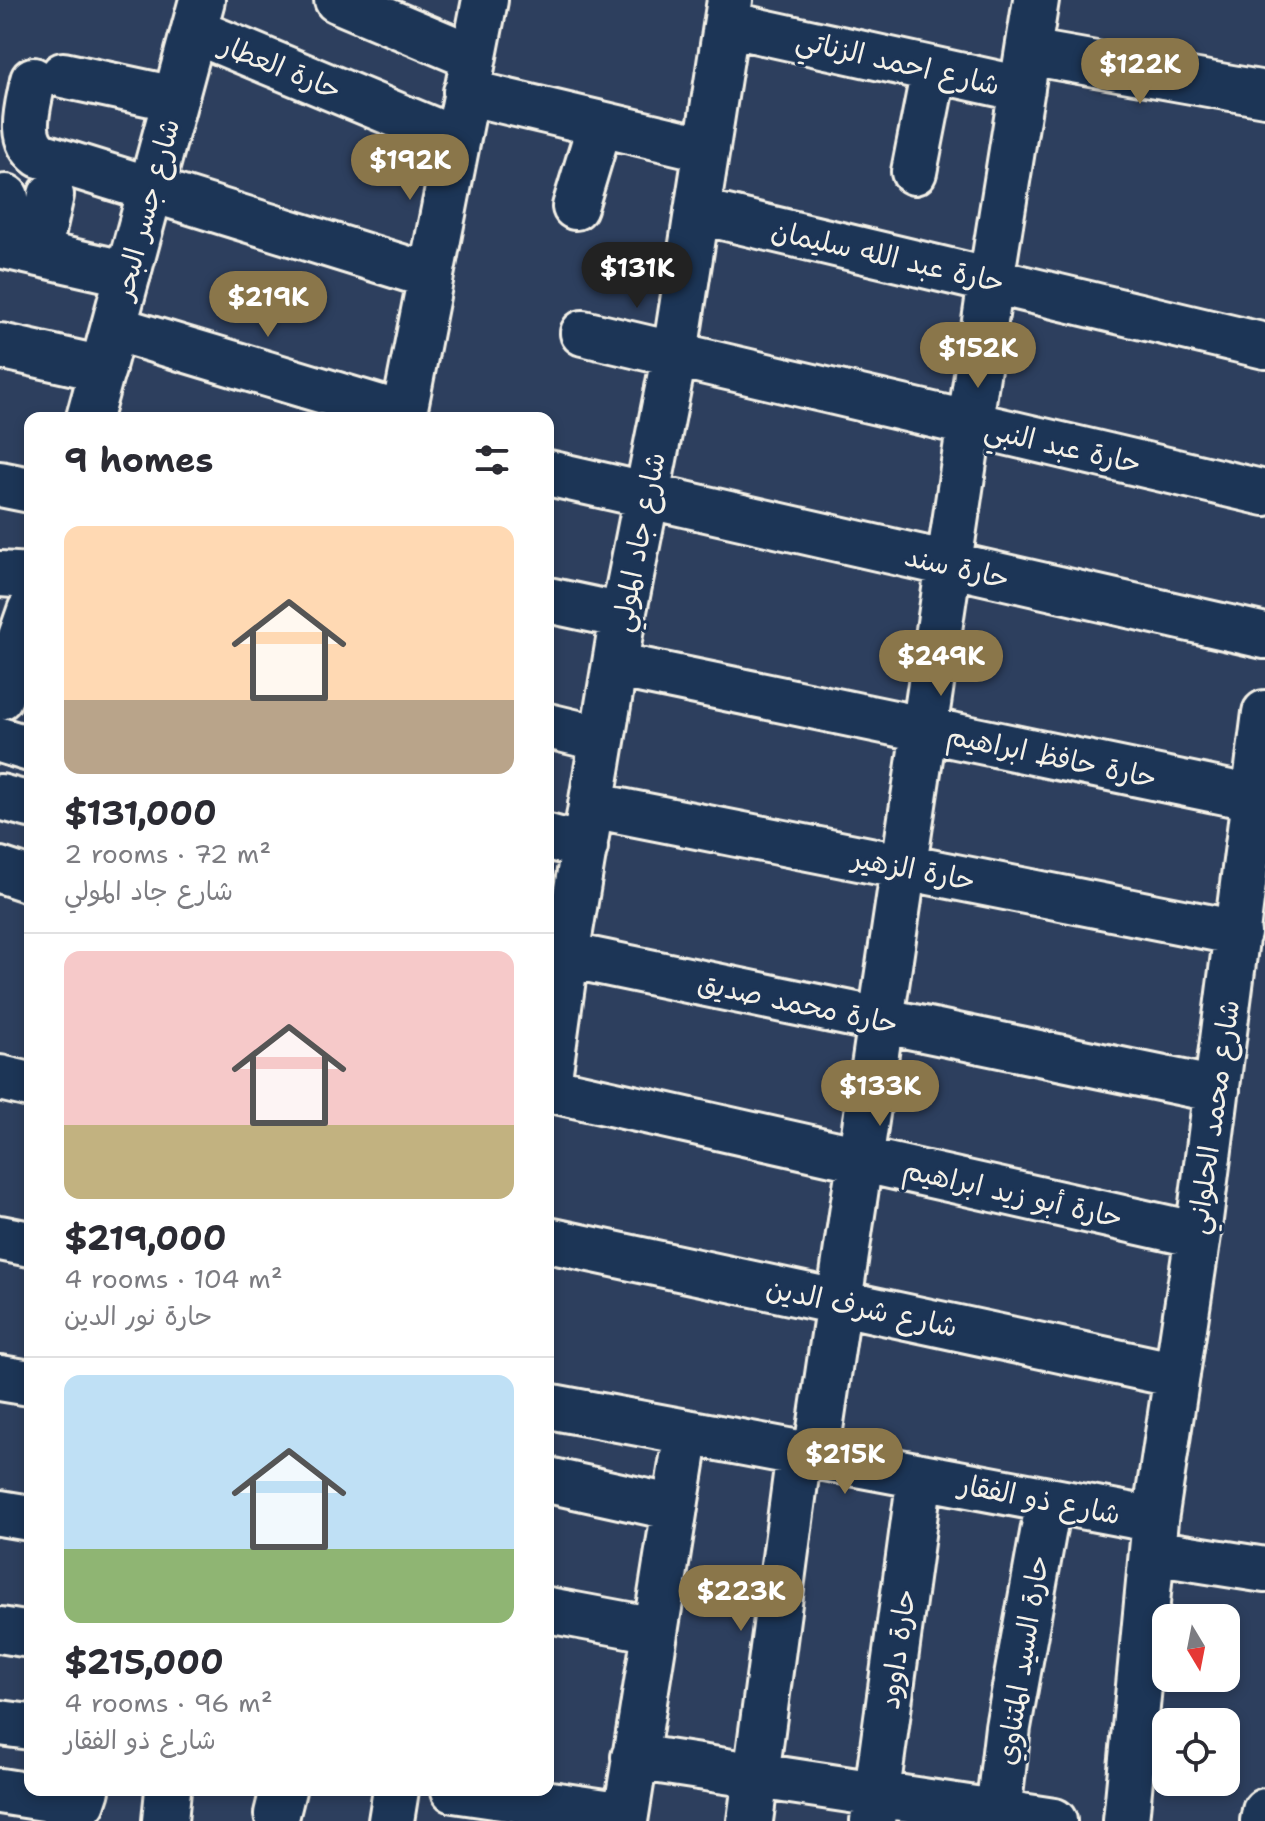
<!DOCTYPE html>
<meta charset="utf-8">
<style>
:root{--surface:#fff;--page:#f7f7f7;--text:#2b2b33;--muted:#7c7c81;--line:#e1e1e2;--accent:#8a764a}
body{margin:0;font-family:"Shantell Sans","Playpen Sans Arabic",sans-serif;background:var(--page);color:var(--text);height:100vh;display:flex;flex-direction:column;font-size:30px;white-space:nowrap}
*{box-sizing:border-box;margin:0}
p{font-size:26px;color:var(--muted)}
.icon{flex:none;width:44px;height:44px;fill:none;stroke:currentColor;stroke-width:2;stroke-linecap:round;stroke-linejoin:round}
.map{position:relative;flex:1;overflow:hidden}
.panel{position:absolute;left:24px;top:412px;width:530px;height:1384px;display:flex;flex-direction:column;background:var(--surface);border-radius:16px;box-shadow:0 4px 12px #0003}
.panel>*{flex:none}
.needle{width:52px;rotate:170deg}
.controls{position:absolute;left:1152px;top:1604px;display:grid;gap:16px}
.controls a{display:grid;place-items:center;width:88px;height:88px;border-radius:16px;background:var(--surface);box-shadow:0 4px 12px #0003;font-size:40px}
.price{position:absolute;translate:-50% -68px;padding:0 18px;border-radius:28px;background:var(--accent);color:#fff;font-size:26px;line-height:52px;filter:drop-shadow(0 2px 4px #0008)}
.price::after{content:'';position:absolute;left:50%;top:48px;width:24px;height:18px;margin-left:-12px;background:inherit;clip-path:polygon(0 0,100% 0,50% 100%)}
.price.on{background:#222;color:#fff}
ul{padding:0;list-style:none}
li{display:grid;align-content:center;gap:16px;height:424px;padding:0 40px}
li+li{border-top:2px solid var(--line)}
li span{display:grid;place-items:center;height:248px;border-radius:16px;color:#555}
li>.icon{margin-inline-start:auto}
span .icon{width:144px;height:144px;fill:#fffc;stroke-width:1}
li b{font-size:34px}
h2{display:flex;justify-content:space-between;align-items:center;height:96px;padding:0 40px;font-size:34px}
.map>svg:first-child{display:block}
</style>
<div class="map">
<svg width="1265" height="1821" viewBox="0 0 1265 1821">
<rect width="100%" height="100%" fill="#2d3f5e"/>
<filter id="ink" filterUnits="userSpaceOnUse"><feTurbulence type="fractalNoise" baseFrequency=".0125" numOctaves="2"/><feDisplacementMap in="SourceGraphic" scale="16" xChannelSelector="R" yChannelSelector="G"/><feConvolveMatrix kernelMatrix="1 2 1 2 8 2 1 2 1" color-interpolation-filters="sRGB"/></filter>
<g filter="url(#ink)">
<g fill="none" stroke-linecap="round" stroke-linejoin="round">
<g stroke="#f4f1e8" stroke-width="50">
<path id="minor" d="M337,0L473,57
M727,24L1022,89
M194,31L457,140
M1028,52L1265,94
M63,75L175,99
M33,80C29,105 16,138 40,155L430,276
M466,92L707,149
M914,172L934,70
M575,207L600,124
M697,211L1265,346
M0,225L6,197
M0,245L128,274
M38,253L51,195
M114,328L404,415
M583,333L1265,493
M0,346L103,369
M403,418L485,0
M548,473L1265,636
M0,484L30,490
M0,574L30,576
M548,600L623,616
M615,665L1254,798
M548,726L602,739
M0,740L30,749
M0,797L30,805
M591,805L1238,933
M548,837L585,847
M0,870L30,880
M567,955L1217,1090
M0,1078L30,1085
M548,1085L568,943L623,616L675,353L730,0
M548,1089L1198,1235
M0,1238L30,1244
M548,1240L1177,1375
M0,1378L30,1383
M548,1406L1155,1520
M816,1456L991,281L1036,0
M548,1480L675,1508
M0,1513L30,1518
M1152,1552L1265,1570
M548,1610L655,1630
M0,1630L30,1635
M0,1723L30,1727
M634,1757L1054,1821
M454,1790L626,1815
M0,1791L76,1803L83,1802L87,1790
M277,1814L283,1790
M165,1821L168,1790
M391,1821L396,1790
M625,1821L687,1432
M750,1821L799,1453
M873,1821L920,1476
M997,1821L1008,1727L1049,1500
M1126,1821L1155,1520L1198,1235L1265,713
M1263,1821L1265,1811"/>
</g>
<g stroke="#f4f1e8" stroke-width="50">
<path id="major" d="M89,418L202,0
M0,697L30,611"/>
</g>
<use href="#minor" stroke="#1d3557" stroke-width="44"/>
<use href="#major" stroke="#1d3557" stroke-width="44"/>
</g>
</g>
<g text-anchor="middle" stroke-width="6" stroke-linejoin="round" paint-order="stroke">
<g font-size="28" fill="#f4f1e8" stroke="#1d3557">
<text transform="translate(898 62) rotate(13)" y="10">شارع احمد الزناتي</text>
<text transform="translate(281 67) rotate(22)" y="10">حارة العطار</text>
<text transform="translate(146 209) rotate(-75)" y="10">شارع جسر البحر</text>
<text transform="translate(888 256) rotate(13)" y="10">حارة عبد الله سليمان</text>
<text transform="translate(1063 446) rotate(13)" y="10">حارة عبد النبي</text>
<text transform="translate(638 542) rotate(-79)" y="10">شارع جاد المولي</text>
<text transform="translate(957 567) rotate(13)" y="10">حارة سند</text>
<text transform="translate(1052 756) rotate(12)" y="10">حارة حافظ ابراهيم</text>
<text transform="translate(914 869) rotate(11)" y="10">حارة الزهير</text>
<text transform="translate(798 1003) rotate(12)" y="10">حارة محمد صديق</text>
<text transform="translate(1213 1117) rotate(-82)" y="10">شارع محمد الحلواني</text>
<text transform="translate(1013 1193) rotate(13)" y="10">حارة أبو زيد ابراهيم</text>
<text transform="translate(862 1307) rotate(12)" y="10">شارع شرف الدين</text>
<text transform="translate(1040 1499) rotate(11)" y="10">شارع ذو الفقار</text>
<text transform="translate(897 1649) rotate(-82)" y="10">حارة داوود</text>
<text transform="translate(1022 1660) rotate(-81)" y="10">حارة السيد المتناوي</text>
</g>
</g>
</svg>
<div class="controls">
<a><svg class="needle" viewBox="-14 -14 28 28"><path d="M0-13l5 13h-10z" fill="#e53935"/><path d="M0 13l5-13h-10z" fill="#7c7c81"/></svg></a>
<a><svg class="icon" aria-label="locate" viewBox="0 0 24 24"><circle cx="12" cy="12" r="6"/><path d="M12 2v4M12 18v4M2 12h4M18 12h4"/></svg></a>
</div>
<b class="price" style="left:1140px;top:106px">$122K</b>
<b class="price" style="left:410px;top:202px">$192K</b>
<b class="price on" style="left:637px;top:310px">$131K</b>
<b class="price" style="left:268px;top:339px">$219K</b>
<b class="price" style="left:978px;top:390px">$152K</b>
<b class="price" style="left:941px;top:698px">$249K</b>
<b class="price" style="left:880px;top:1128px">$133K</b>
<b class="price" style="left:845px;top:1496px">$215K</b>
<b class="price" style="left:741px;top:1633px">$223K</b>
<section class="panel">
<h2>9 homes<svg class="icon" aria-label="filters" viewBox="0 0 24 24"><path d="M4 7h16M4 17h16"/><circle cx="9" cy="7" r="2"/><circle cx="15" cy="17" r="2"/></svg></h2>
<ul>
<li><span style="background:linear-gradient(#ffd9b3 70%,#b9a48a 0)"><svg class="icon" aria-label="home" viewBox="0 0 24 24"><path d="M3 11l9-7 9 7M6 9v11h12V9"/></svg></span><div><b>$131,000</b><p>2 rooms · 72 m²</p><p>شارع جاد المولي</p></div></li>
<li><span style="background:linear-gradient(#f6c9c9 70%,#c2b280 0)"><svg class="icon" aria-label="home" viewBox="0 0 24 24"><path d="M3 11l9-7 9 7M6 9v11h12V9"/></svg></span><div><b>$219,000</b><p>4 rooms · 104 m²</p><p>حارة نور الدين</p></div></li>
<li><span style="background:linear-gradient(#bfe0f5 70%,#8fb573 0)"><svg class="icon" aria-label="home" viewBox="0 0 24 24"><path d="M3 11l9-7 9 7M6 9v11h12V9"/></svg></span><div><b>$215,000</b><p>4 rooms · 96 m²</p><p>شارع ذو الفقار</p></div></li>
</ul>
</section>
</div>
